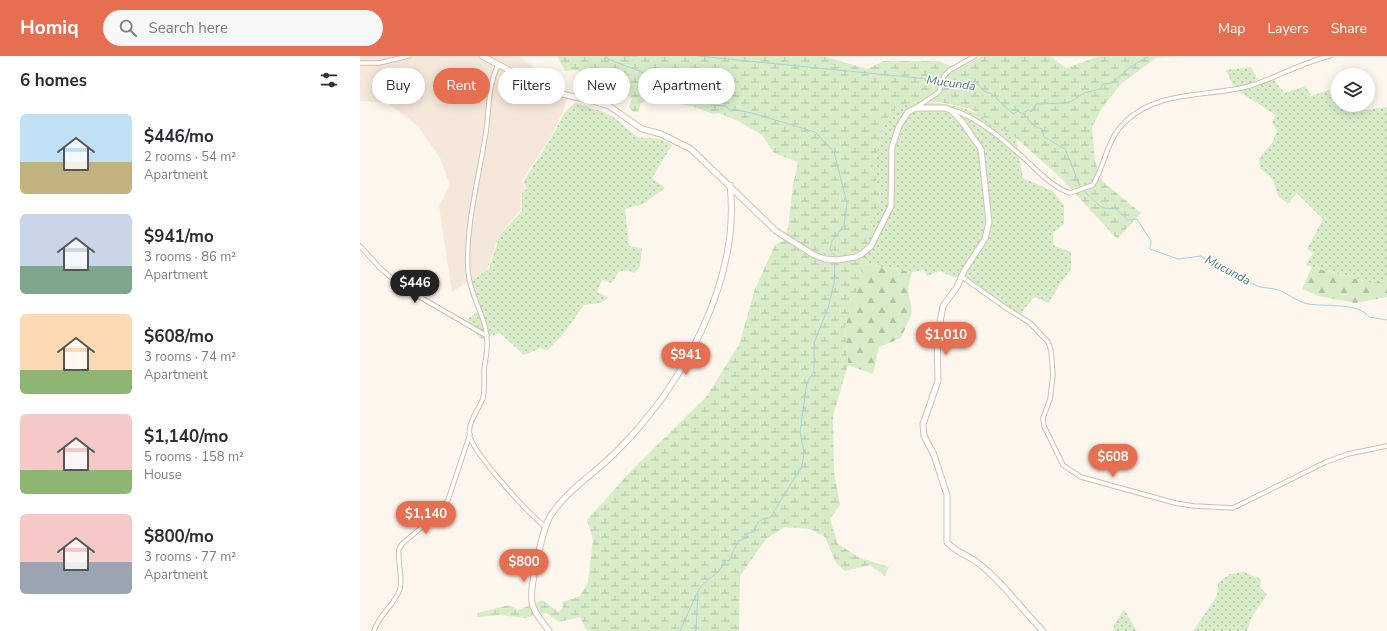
<!DOCTYPE html>
<meta charset="utf-8">
<style>
:root{--surface:#fff;--page:#f7f7f7;--text:#2b2b33;--muted:#7c7c81;--accent:#e76f51}
body{margin:0;font-family:"Nunito Sans",sans-serif;background:var(--page);color:var(--text);height:100vh;display:flex;flex-direction:column;font-size:15px;white-space:nowrap}
*{box-sizing:border-box;margin:0}
p{font-size:13px;color:var(--muted)}
.icon{flex:none;width:22px;height:22px;fill:none;stroke:currentColor;stroke-width:2;stroke-linecap:round;stroke-linejoin:round}
.map{position:relative;flex:1;overflow:hidden}
.details{display:flex;flex-direction:column;background:var(--surface);width:360px}
.details>*{flex:none}
.top-card{position:absolute;left:12px;top:12px;width:380px;height:36px;display:flex;gap:8px}
.buttons{position:absolute;left:971px;top:12px;display:grid;gap:8px}
.buttons a{display:grid;place-items:center;width:44px;height:44px;border-radius:50%;background:var(--surface);box-shadow:0 2px 10px #0003;font-size:20px}
.price{position:absolute;translate:-50% -34px;padding:0 9px;border-radius:14px;background:var(--accent);color:#fff;font-size:13px;line-height:26px;filter:drop-shadow(0 1px 2px #0008)}
.price::after{content:'';position:absolute;left:50%;top:24px;width:12px;height:9px;margin-left:-6px;background:inherit;clip-path:polygon(0 0,100% 0,50% 100%)}
.price.current{background:#222;color:#fff}
ul{padding:0;list-style:none}
li{display:flex;align-items:center;gap:12px;height:100px;padding:0 20px}
li span{display:grid;place-items:center;flex:none;width:112px;height:80px;border-radius:6px;color:#555}
li>.icon{margin-inline-start:auto}
span .icon{width:48px;height:48px;fill:#fffc;stroke-width:1}
li b{font-size:17px}
h2{display:flex;justify-content:space-between;align-items:center;height:48px;padding:0 20px;font-size:17px}
.tag{padding:0 14px;border-radius:18px;background:var(--surface);box-shadow:0 2px 10px #0003;font-size:14px;line-height:36px}
.tag.current{background:var(--accent);color:#fff}
header{display:flex;align-items:center;gap:24px;box-sizing:border-box;height:56px;padding:0 20px;background:var(--accent);color:#fff}
header strong{font-size:19px}
nav{display:flex;gap:22px;margin-inline-start:auto;font-size:14px}
.search{width:280px;height:36px;background:var(--page);display:flex;align-items:center;gap:10px;box-sizing:border-box;padding:0 14px;border-radius:22px;color:var(--muted);font-size:15px}
main{display:flex;flex:1;min-height:0}
.map>svg:first-child{display:block}
</style>
<header>
<strong>Homiq</strong>
<div class="search"><svg class="icon" aria-label="search" viewBox="0 0 24 24"><circle cx="10" cy="10" r="6"/><path d="M15 15l6 6"/></svg>Search here</div>
<nav><a>Map</a><a>Layers</a><a>Share</a></nav>
</header>
<main>
<section class="details">
<h2>6 homes<svg class="icon" aria-label="filters" viewBox="0 0 24 24"><path d="M4 7h16M4 17h16"/><circle cx="9" cy="7" r="2"/><circle cx="15" cy="17" r="2"/></svg></h2>
<ul>
<li><span style="background:linear-gradient(#bfe0f5 60%,#c2b280 0)"><svg class="icon" aria-label="home" viewBox="0 0 24 24"><path d="M3 11l9-7 9 7M6 9v11h12V9"/></svg></span><div><b>$446/mo</b><p>2 rooms · 54 m²</p><p>Apartment</p></div></li>
<li><span style="background:linear-gradient(#c9d6e8 65%,#7fa58c 0)"><svg class="icon" aria-label="home" viewBox="0 0 24 24"><path d="M3 11l9-7 9 7M6 9v11h12V9"/></svg></span><div><b>$941/mo</b><p>3 rooms · 86 m²</p><p>Apartment</p></div></li>
<li><span style="background:linear-gradient(#ffd9b3 70%,#8fb573 0)"><svg class="icon" aria-label="home" viewBox="0 0 24 24"><path d="M3 11l9-7 9 7M6 9v11h12V9"/></svg></span><div><b>$608/mo</b><p>3 rooms · 74 m²</p><p>Apartment</p></div></li>
<li><span style="background:linear-gradient(#f6c9c9 70%,#8fb573 0)"><svg class="icon" aria-label="home" viewBox="0 0 24 24"><path d="M3 11l9-7 9 7M6 9v11h12V9"/></svg></span><div><b>$1,140/mo</b><p>5 rooms · 158 m²</p><p>House</p></div></li>
<li><span style="background:linear-gradient(#f6c9c9 60%,#9aa5b1 0)"><svg class="icon" aria-label="home" viewBox="0 0 24 24"><path d="M3 11l9-7 9 7M6 9v11h12V9"/></svg></span><div><b>$800/mo</b><p>3 rooms · 77 m²</p><p>Apartment</p></div></li>
</ul>
</section>
<div class="map">
<svg width="1027" height="575" viewBox="0 0 1027 575">
<defs>
<pattern id="grass-dots" width="8" height="8" patternUnits="userSpaceOnUse"><rect width="8" height="8" fill="#d8ecc9"/><path d="M2 2h.1M6 6h.1" fill="none" stroke="#b4c2a5" stroke-width="1.8" stroke-linecap="round"/></pattern>
<pattern id="forest-firs" width="22" height="20" patternUnits="userSpaceOnUse"><rect width="22" height="20" fill="#d8ecc9"/><path d="M5 1l3.5 6h-7zM16 11l3.5 6h-7z" fill="#b4c2a5"/></pattern>
<pattern id="wetland-marsh" width="20" height="14" patternUnits="userSpaceOnUse"><rect width="20" height="14" fill="#d8ecc9"/><path d="M1 5h8M5 5V1M11 12h8M15 12V8" fill="none" stroke="#b4c2a5"/></pattern>
</defs>
<rect width="100%" height="100%" fill="#fdf6ec"/>
<path fill="#f5e8da" d="M0,0H159L209,38L203,56L190,82L161,126L166,133L161,138L160,155L139,179L127,214L92,236L79,150L90,129L80,102L58,70L27,47L0,45Z"/>
<path fill="url(#grass-dots)" d="M891,11L900,27L913,22L924,37L946,30L951,40L969,34L973,46L978,45V49H995L997,55L1027,51V225L1012,227L946,209L953,197L947,193L963,163L937,137L928,148L918,140L913,124L900,112L899,102L912,87L917,75L912,66L916,59L875,33L866,14Z
M553,46C598,46 621,55 656,82L663,122L693,135L704,149V168L693,177V189L711,196V213L698,231L689,247L674,241L660,258L602,222L593,221L580,215L567,220L564,214L552,216L505,208L511,170L521,142L513,111L525,66L536,51Z
M215,47L241,55L255,62L277,81L299,83L312,89L292,122L305,132L283,148L265,153L269,190L282,192L280,210L275,217L267,215H259L252,227L242,224L237,236L249,242L240,247L224,249L204,277L188,294L180,292L164,299L140,277L121,283L107,264L120,253L112,224L129,213L140,178L162,155V137L167,133L163,126L191,82L205,56Z
M884,516L901,523L900,531L907,539L892,560L887,575H833L857,540L858,527L870,518Z
M764,553L776,574L781,575H753L754,569Z"/>
<path fill="url(#forest-firs)" d="M505,208L552,216L548,232L552,256L541,282L519,291L513,318L488,309L485,271L492,245Z
M952,211L1012,227L1027,225V241L995,247L959,240L942,233Z"/>
<path fill="url(#wetland-marsh)" d="M197,0H463L507,13L524,5H579L597,13L624,0H690L706,12L740,0H820L796,2L761,28L742,52L732,71L735,105L743,126L781,157L757,183L702,123L656,82L611,53L580,46H553L536,51L525,66L513,111L521,142L511,170L505,208L485,271L488,309L473,360L474,416L480,449L470,463L478,488L500,502L529,511L525,520L510,509L485,515L476,507L465,481L450,473L425,471L406,483L380,520L379,575H227L220,561L199,566L186,557L165,562L140,559L117,561L118,557L149,549L158,554L183,544L198,556L203,552L202,546L220,540L228,526L233,483L227,464L271,415L346,341L379,289L395,233L415,189L423,185L428,172L433,129L438,106L414,97L402,79L376,64L358,57L353,58L332,50L289,43L281,47L278,56H273L269,51L272,43L256,30L231,22L217,14L205,15Z"/>
<g fill="none" stroke-linecap="round" stroke-linejoin="round">
<path stroke="#a5d3da" stroke-width="1" d="M246,0L248,3L284,17L336,45L344,43L350,46L351,49L366,50L370,55L378,54L399,59L455,76L474,96L487,147L484,169L472,185L470,194L476,201
M263,0H277
M338,0L618,28L624,35L632,38L653,58L658,55C669,60 669,70 682,73L684,81L705,93L721,132
M663,57L669,54L671,56L676,48L706,47L712,45L724,37L740,33L743,28L752,27L770,11L789,0
M723,134L740,150L744,152L756,153L768,164L777,163L791,185L790,193L818,203L841,200C860,212 879,223 900,231C905,232 910,232 915,233C927,236 935,245 948,248C966,251 998,246 1009,261L1027,264
M320,575L337,537
M336,575L338,536L341,530L358,516L363,509V504L369,505L378,485L389,481L386,478L395,475C396,466 401,462 410,462L442,410L444,397L440,376L447,326L454,316V287L468,252L474,228L475,206"/>
<g stroke="#d1beb0" stroke-width="5.5">
<path id="street" d="M0,7H19L49,0
M138,9C129,28 129,48 127,68C121,116 105,166 108,215C110,242 129,264 127,290C127,298 125,306 124,314C124,323 125,333 123,342C119,354 106,368 110,381C116,400 169,459 186,471
M557,51L579,36L584,20L590,14L615,0
M593,54C621,63 647,87 668,106C681,118 693,131 710,137L733,129C745,108 747,84 764,67C798,32 851,42 893,29C920,20 943,6 970,0
M0,190L20,212L41,230L127,280
M601,220L646,252L670,267L688,286L691,294L693,319L690,343L683,362L684,370L703,409L721,421L815,447L834,450L873,452L966,406L988,398L1027,390
M14,575C19,558 35,549 40,533C43,520 37,505 39,493L42,488L75,460L88,444L110,378"/>
</g>
<g stroke="#d6c0b0" stroke-width="7">
<path id="secondary" d="M122,0L189,35L233,45L249,50L282,73L301,78L331,93L416,175L454,199L465,203L477,204L496,201L503,197L511,190L531,150L532,91L539,70L548,56L556,52H585L592,55L602,66L621,93L629,166L625,183L604,215L597,231L583,250L577,282L578,325L563,368L564,380L574,399L587,439V486C595,496 608,499 618,507C643,526 661,553 683,575
M189,575C183,566 174,558 172,547C169,534 183,470 191,459C207,434 237,416 258,394C323,329 381,223 370,129"/>
</g>
<use href="#street" stroke="#fff" stroke-width="3.5"/>
<use href="#secondary" stroke="#fff" stroke-width="5"/>
</g>
<g text-anchor="middle" stroke-width="3" stroke-linejoin="round" paint-order="stroke">
<g font-size="12" font-style="italic" fill="#437c86" stroke="#fffaf3">
<text transform="translate(591 27) rotate(8)" y="4">Mucunda</text>
<text transform="translate(868 214) rotate(28)" y="4">Mucunda</text>
</g>
</g>
</svg>
<div class="buttons">
<a><svg class="icon" aria-label="layers" viewBox="0 0 24 24"><path d="M12 4l9 5-9 5-9-5zM3 14l9 5 9-5"/></svg></a>
</div>
<b class="price current" style="left:55px;top:248px">$446</b>
<b class="price" style="left:586px;top:300px">$1,010</b>
<b class="price" style="left:326px;top:320px">$941</b>
<b class="price" style="left:753px;top:422px">$608</b>
<b class="price" style="left:66px;top:479px">$1,140</b>
<b class="price" style="left:164px;top:527px">$800</b>
<div class="top-card">
<a class="tag">Buy</a>
<a class="tag current">Rent</a>
<a class="tag">Filters</a>
<a class="tag">New</a>
<a class="tag">Apartment</a>
</div>
</div>
</main>
